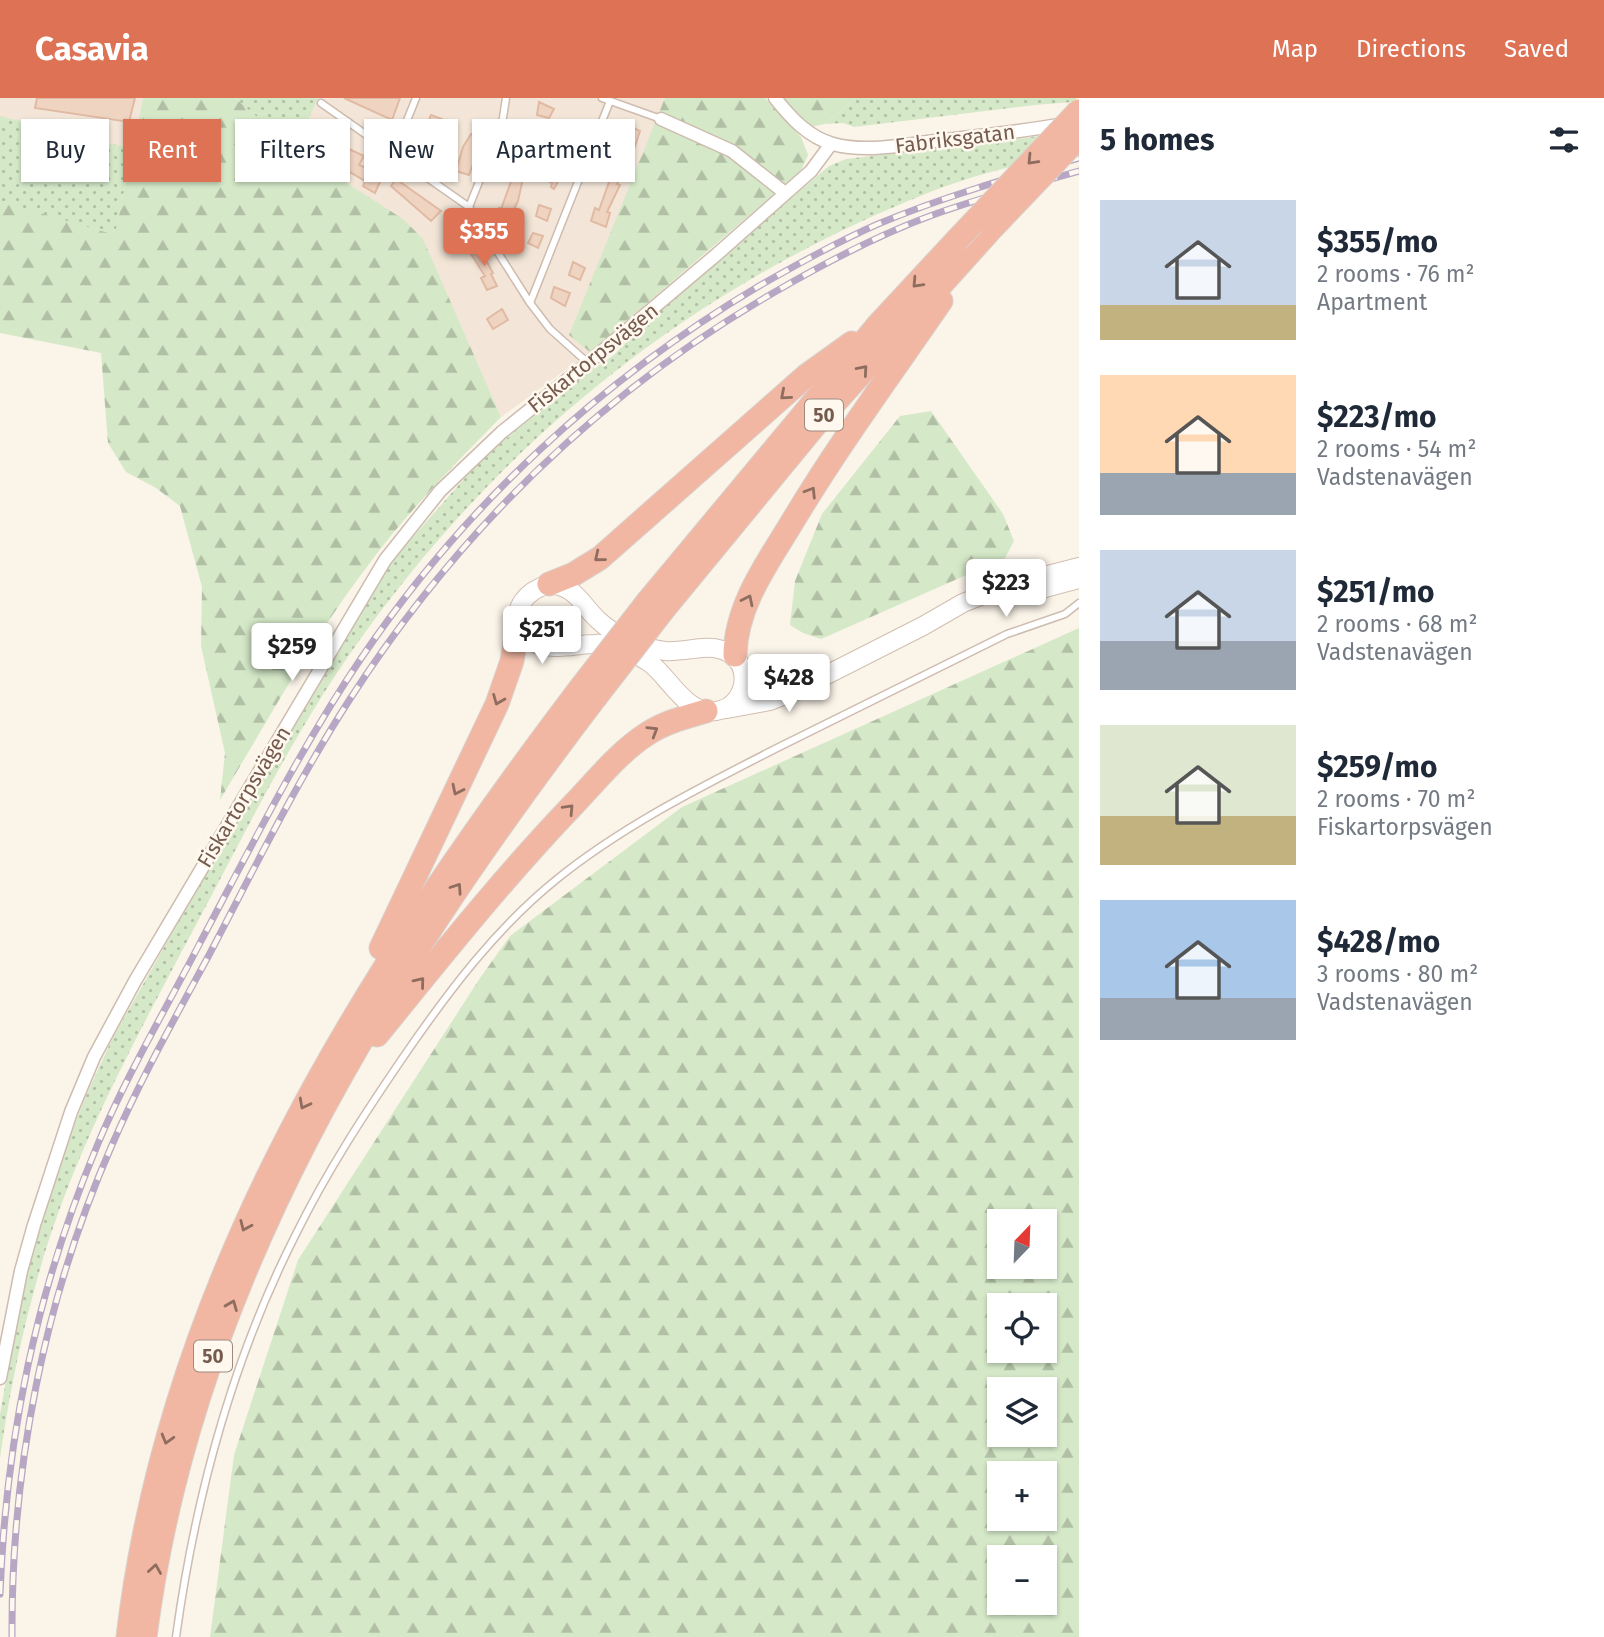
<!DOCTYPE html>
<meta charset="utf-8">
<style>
:root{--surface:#fff;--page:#f2f2f3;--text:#1f2937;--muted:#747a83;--accent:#de7255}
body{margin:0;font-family:"Fira Sans",sans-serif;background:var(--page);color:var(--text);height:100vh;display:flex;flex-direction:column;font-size:26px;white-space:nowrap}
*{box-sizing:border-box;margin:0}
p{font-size:23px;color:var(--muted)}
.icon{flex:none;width:38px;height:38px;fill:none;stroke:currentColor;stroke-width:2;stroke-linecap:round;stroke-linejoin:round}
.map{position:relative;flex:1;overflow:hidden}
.sheet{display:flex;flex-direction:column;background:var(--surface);width:525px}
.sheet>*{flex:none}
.top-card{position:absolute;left:21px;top:21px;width:665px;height:63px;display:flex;gap:14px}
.needle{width:46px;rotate:23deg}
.buttons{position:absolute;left:987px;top:1111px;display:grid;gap:14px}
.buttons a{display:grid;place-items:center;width:70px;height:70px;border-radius:0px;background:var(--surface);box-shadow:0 2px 5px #0004;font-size:35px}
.price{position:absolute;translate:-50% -60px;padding:0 16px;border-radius:7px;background:#fff;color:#222;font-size:23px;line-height:46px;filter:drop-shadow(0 2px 4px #0008)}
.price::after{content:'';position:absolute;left:50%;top:42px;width:21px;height:16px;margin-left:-10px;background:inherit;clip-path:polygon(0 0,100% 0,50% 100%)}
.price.selected{background:var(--accent);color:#fff}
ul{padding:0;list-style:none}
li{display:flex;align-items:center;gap:21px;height:175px;padding:0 21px}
li span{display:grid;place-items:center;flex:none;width:196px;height:140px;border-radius:0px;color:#555}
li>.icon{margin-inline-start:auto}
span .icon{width:84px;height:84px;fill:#fffc;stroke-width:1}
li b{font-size:30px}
h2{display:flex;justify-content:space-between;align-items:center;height:84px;padding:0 21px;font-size:30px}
.tag{padding:0 24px;border-radius:0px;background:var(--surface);box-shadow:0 2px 5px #0004;font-size:24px;line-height:63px}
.tag.selected{background:var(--accent);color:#fff}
header{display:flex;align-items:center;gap:42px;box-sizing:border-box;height:98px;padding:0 35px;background:var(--accent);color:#fff}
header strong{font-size:33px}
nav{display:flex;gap:38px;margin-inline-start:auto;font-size:24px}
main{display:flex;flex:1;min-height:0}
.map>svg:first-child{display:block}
</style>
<header>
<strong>Casavia</strong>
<nav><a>Map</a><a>Directions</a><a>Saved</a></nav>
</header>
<main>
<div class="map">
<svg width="1079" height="1539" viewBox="0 0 1079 1539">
<defs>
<pattern id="grass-dots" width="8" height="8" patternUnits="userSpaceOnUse" patternTransform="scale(1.75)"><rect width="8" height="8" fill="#d5e9c8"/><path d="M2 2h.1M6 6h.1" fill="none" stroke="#b1c0a5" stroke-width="1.8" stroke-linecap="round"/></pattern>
<pattern id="forest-firs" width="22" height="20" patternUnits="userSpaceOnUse" patternTransform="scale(1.75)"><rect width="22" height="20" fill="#d5e9c8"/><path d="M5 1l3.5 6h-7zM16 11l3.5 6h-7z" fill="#b1c0a5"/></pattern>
</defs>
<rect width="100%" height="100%" fill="#fbf4e9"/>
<path fill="#f3e6d8" d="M0,0H143L115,137L0,103Z
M318,0H737L699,34L590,254L501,319L422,141L295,52Z"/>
<path fill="url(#grass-dots)" d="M235,0H318L295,52Z
M856,0H1077L1073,4L1035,7L854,29L843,25L825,26Z
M0,18L133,51L115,137L0,105Z
M1079,31V53C1026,65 973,76 923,97C690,190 498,345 354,550C294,635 247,731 198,823C135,942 68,1062 34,1193C19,1248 8,1304 0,1360V1316L17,1221L32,1157L60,1063L86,998L112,941L183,816L358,514L398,456L478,365L569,287L614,257L641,228L829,68L846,61L1025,40Z"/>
<path fill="url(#forest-firs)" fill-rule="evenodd" d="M143,0H235L295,52L403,121L423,141L501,319C457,364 413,408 375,458C316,534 269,620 220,702L225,655L201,548L202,489L180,408L156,390L126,374L108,345L101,255L0,235V103L115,137Z
M665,0H765L801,39L808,57L801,73L590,254L569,237Z
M780,0H856L825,26L810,29Z
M931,313L1003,416L1014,443L1005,460L821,541L803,535L790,527L795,483L822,416L900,318Z
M1079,530V1539H210L234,1357L298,1162L480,880L510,838L682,709ZM999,1124H1045V1169H999ZM999,1208H1045V1253H999ZM999,1292H1045V1337H999ZM999,1376H1045V1421H999ZM999,1460H1045V1505H999Z"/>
<path fill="#f0d4c2" stroke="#e1baa3" stroke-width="2" d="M37,0H135L129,24L35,10Z
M344,0H400L392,22Z
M539,4L554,11L549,20L537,17Z
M431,17L442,21L430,49L435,51L429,63L414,55Z
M522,26L536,32L533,44L518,37Z
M629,28L640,33L632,57L617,86L620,87L607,114L610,115L606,129L591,123L595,110L599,112Z
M471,36L485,42L479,54L478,53L469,77L456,73L463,49Z
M562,43L576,49L554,91L551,89L552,85L544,81L549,70L555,72Z
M349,51L364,58L359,67L383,77L375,95L363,88L365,83L331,63L334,57L344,61Z
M521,56L528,58L527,63L531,64L526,77L524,76L518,103L507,126L495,120L499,110L501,111Z
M396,81L441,113L431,123L391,88Z
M539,107L551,111L547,123L536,118Z
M462,124L470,137L462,142L453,130Z
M533,135L543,138L538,150L528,145Z
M478,147L493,175L491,176L497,188L487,192L481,180L485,178L469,153Z
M573,164L585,170L580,182L569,177Z
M554,189L570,195L565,208L551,200Z
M502,211L508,222L493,231L487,221Z"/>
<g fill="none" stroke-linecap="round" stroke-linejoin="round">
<g stroke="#cdbcaf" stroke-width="9">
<path id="lane" d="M602,0L661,21
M321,5L469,109L530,205L550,231L588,265
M394,55L416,0
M469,109L502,26L506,0
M530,205L610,3
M176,1539C195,1401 233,1260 296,1136C327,1073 365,1015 404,958C448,894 496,830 557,781C624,727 701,689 777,650C854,612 930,574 1007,536L1065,516L1079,505"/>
</g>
<g stroke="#cdbcaf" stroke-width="15">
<path id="street" d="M775,0C791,20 808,39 833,46C866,55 902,47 935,43C978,38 1021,34 1063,26
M661,21L732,53L785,95
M0,1280L21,1173L34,1127L71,1014L94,959L135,883L385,462L440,393L502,334L588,265L716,157L811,73L831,46"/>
</g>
<g stroke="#d2beb0" stroke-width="20">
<path id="secondary" d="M549,486C577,489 580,505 598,522C615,538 642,550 665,553C677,554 690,551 702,550C758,546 752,609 716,613C686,617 670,580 650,565C644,561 637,557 631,554C620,549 608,545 595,546C570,546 532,560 519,528C516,520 518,510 523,503C530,493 539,489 549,486Z
M1019,497L1079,481
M743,569C768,584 789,580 817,575
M727,611L770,603L795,593L923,528L963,505L1006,488L1079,469"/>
</g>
<g stroke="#d8d1cd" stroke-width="25">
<path id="highway" d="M549,486L574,476L600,460L806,278L852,245
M649,502L878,227L956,143
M663,512L821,320L993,129
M735,557C736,508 766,467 791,426C837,349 890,277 941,203
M381,850L497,606L512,563L518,525
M377,937C441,858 504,779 574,706C597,682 619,654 647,636C665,624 686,619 706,613
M128,1539C170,1179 365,875 579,592
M145,1539C190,1183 382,880 595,600"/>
</g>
<use href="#lane" stroke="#fff" stroke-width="6"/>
<use href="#street" stroke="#fff" stroke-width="12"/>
<use href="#secondary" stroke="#fff" stroke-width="18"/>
<use href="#highway" stroke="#f2b7a3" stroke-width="23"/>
<g stroke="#b7a7c5" stroke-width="7">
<path id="rail" d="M0,1496C6,1339 36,1194 97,1048C126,978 166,911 201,843C252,747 301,649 362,559C465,407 601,282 759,188C798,166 837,144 878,126C943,99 1011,79 1079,60
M12,1539C11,1371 44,1201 112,1047C140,982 175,920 209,857C254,771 297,683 350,601C459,432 599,296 773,195C823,166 876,138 930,118C978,100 1030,87 1079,73"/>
</g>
<use href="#rail" stroke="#fef8ef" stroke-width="4.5" stroke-dasharray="13" stroke-linecap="butt"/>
<g stroke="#d8d1cd" stroke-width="25" stroke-linecap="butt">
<path id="highway-bridge" d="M993,129L1079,39
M956,143L1079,13
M579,592L649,502
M595,600L663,512"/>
</g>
<use href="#highway-bridge" stroke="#f2b7a3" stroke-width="23"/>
</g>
<defs><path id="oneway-chevron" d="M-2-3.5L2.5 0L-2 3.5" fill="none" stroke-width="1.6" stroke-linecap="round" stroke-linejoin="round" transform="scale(1.75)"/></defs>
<g stroke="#8e6d5f">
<use href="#oneway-chevron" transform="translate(1032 62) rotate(134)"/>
<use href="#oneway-chevron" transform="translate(917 185) rotate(133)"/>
<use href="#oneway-chevron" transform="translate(863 272) rotate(-49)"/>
<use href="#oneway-chevron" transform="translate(785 297) rotate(139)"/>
<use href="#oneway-chevron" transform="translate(811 394) rotate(-58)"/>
<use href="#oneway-chevron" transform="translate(599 459) rotate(141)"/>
<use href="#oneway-chevron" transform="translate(748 502) rotate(-64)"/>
<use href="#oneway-chevron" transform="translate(498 602) rotate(112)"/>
<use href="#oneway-chevron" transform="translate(653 633) rotate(-31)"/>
<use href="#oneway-chevron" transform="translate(457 692) rotate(116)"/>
<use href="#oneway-chevron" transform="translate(569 711) rotate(-47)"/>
<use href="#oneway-chevron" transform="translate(457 790) rotate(-56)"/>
<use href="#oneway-chevron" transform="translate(420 884) rotate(-51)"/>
<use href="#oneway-chevron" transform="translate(304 1006) rotate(118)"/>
<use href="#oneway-chevron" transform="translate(245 1128) rotate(114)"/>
<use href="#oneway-chevron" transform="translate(232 1207) rotate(-68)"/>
<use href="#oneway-chevron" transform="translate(167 1341) rotate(106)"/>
<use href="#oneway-chevron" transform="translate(155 1471) rotate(-81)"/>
</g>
<g text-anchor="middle" stroke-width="5" stroke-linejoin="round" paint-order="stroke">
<g fill="#fef8ef" stroke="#9e8a7e" stroke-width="2">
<rect x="805" y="301.5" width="38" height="31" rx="5"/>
<rect x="194" y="1242.5" width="38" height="31" rx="5"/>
</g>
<g font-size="19" font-weight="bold" fill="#755b4e">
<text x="824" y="324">50</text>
<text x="213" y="1265">50</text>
</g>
<g font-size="21" fill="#755b4e" stroke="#fef8ef">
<text transform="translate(955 41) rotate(-7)" y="7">Fabriksgatan</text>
<text transform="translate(593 260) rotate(-39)" y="7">Fiskartorpsvägen</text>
<text transform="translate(244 699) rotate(-59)" y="7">Fiskartorpsvägen</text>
</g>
</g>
</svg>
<div class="buttons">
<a><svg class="needle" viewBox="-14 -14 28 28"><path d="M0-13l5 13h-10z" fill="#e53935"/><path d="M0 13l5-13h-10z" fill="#747a83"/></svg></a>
<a><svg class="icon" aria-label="locate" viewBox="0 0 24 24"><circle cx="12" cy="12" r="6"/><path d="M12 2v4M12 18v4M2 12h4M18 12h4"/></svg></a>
<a><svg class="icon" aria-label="layers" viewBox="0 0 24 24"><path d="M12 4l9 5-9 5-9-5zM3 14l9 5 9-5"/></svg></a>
<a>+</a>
<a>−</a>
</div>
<b class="price selected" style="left:484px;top:170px">$355</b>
<b class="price" style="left:1006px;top:521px">$223</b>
<b class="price" style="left:542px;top:568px">$251</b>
<b class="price" style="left:292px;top:585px">$259</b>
<b class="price" style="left:789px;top:616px">$428</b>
<div class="top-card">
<a class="tag">Buy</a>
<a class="tag selected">Rent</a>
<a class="tag">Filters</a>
<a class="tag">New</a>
<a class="tag">Apartment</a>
</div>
</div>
<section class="sheet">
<h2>5 homes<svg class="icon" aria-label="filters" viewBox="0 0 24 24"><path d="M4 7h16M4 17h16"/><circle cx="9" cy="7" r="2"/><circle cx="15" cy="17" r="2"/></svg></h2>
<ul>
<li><span style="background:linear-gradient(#c9d6e8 75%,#c2b280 0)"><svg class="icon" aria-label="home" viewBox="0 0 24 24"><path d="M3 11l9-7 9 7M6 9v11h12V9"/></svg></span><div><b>$355/mo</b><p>2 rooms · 76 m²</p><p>Apartment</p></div></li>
<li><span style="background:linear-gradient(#ffd9b3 70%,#9aa5b1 0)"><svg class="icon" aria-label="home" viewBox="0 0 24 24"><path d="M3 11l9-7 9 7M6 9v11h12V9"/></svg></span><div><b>$223/mo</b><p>2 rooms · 54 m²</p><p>Vadstenavägen</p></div></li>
<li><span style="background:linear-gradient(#c9d6e8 65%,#9aa5b1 0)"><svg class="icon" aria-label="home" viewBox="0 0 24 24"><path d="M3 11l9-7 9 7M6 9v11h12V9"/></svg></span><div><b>$251/mo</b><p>2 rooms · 68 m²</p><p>Vadstenavägen</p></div></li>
<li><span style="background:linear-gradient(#dfe7d0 65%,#c2b280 0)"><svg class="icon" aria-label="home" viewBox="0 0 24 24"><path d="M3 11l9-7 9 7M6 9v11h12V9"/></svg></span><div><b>$259/mo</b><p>2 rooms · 70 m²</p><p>Fiskartorpsvägen</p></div></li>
<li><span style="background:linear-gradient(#a9c7e8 70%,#9aa5b1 0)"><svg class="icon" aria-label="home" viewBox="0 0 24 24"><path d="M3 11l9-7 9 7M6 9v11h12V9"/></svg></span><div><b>$428/mo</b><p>3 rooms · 80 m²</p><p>Vadstenavägen</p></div></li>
</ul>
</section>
</main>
